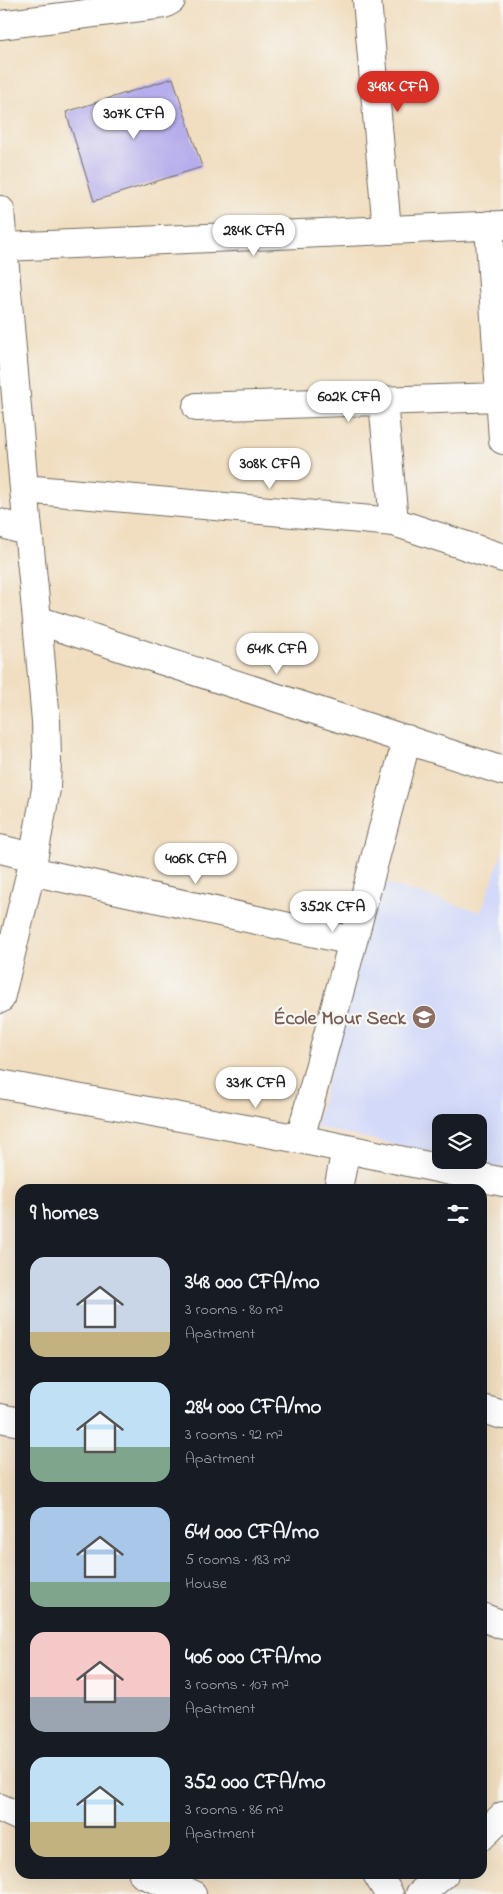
<!DOCTYPE html>
<meta charset="utf-8">
<style>
:root{--surface:#171b24;--page:#20242c;--text:#f1f3f6;--muted:#9ea1a6;--accent:#d93025}
body{margin:0;font-family:"Indie Flower",sans-serif;background:var(--page);color:var(--text);height:100vh;display:flex;flex-direction:column;font-size:19px;white-space:nowrap}
*{box-sizing:border-box;margin:0}
p{font-size:16px;color:var(--muted)}
.icon{flex:none;width:28px;height:28px;fill:none;stroke:currentColor;stroke-width:2;stroke-linecap:round;stroke-linejoin:round}
.map{position:relative;flex:1;overflow:hidden}
.side{position:absolute;left:15px;top:1184px;width:472px;height:695px;display:flex;flex-direction:column;background:var(--surface);border-radius:15px;box-shadow:0 5px 20px #0002}
.side>*{flex:none}
.buttons{position:absolute;left:432px;top:1114px;display:grid;gap:10px}
.buttons a{display:grid;place-items:center;width:55px;height:55px;border-radius:10px;background:var(--surface);box-shadow:0 5px 20px #0002;font-size:25px}
.price{position:absolute;translate:-50% -42px;padding:0 11px;border-radius:18px;background:#fff;color:#222;font-size:16px;line-height:32px;filter:drop-shadow(0 1px 2px #0008)}
.price::after{content:'';position:absolute;left:50%;top:30px;width:15px;height:11px;margin-left:-8px;background:inherit;clip-path:polygon(0 0,100% 0,50% 100%)}
.price.current{background:var(--accent);color:#fff}
ul{padding:0;list-style:none}
li{display:flex;align-items:center;gap:15px;height:125px;padding:0 15px}
li span{display:grid;place-items:center;flex:none;width:140px;height:100px;border-radius:15px;color:#555}
li>.icon{margin-inline-start:auto}
span .icon{width:60px;height:60px;fill:#fffc;stroke-width:1}
li b{font-size:21px}
h2{display:flex;justify-content:space-between;align-items:center;height:60px;padding:0 15px;font-size:21px}
.map>svg:first-child{display:block}
</style>
<div class="map">
<svg width="503" height="1894" viewBox="0 0 503 1894">
<rect width="100%" height="100%" fill="#f6f6f2"/>
<filter id="ink" filterUnits="userSpaceOnUse"><feTurbulence type="fractalNoise" baseFrequency=".02" numOctaves="2"/><feDisplacementMap in="SourceGraphic" scale="10" xChannelSelector="R" yChannelSelector="G"/><feConvolveMatrix kernelMatrix="1 2 1 2 8 2 1 2 1" color-interpolation-filters="sRGB"/></filter>
<filter id="wash" filterUnits="userSpaceOnUse"><feTurbulence type="fractalNoise" baseFrequency=".0096" numOctaves="4" result="noise"/><feDisplacementMap in="SourceGraphic" scale="20" xChannelSelector="R" yChannelSelector="G"/><feGaussianBlur stdDeviation="1.12" result="paint"/><feColorMatrix in="noise" values="0 0 0 0 0 0 0 0 0 0 0 0 0 0 0 0 0 1.4 0 .05"/><feComposite in="paint" operator="in"/></filter>
<g filter="url(#wash)">
<rect width="100%" height="100%" fill="#f1dec0"/>
<path fill="#d2d9f9" d="M503,850V1168L466,1160H479V1122H441V1155L315,1127L380,882L481,912Z"/>
<g id="blocks">
<path fill="#b5adec" d="M173,78L202,167L94,201L66,112Z"/>
</g>
</g>
<g filter="url(#ink)">
<use href="#blocks" fill-opacity="0" stroke="#706a5f" stroke-width="1"/>
<g fill="none" stroke-linecap="round" stroke-linejoin="round">
<g stroke="#706a5f" stroke-width="30">
<path id="minor" d="M367,0L387,230
M0,25L164,4L171,0
M0,210L24,489L37,620L46,721L47,760L46,789L31,871L0,999
M489,225L503,440
M4,247L503,225
M383,401L394,522
M197,407L500,397
M24,489L394,522L503,558
M0,523L28,532
M37,620L503,771
M0,849L33,857
M31,871L353,941
M0,1084L300,1139L503,1182
M300,1139L407,739
M338,1189L346,1149
M482,1409L503,1415
M0,1418L20,1422
M482,1617L503,1625
M0,1808L20,1817
M482,1836L503,1816
M143,1874L192,1894
M377,1874L389,1894
M420,1894L444,1874"/>
</g>
<use href="#minor" stroke="#fff" stroke-width="28"/>
</g>
</g>
<defs>
<g id="school-disc" transform="scale(1.25)"><circle r="9.5" fill="#8d6e63" stroke="#f6f6f2"/><path d="M0-5L7-2L0 1L-7-2ZM-4 1L0 2.5L4 1V4Q0 6-4 4Z" fill="#fff"/></g>
</defs>
<g fill-rule="evenodd">
<use href="#school-disc" x="424" y="1017"/>
</g>
<g text-anchor="middle" stroke-width="4.5" stroke-linejoin="round" paint-order="stroke">
<g font-size="20" font-weight="bold" fill="#785e54" stroke="#f6f6f2" text-anchor="end">
<text x="406" y="1024">École Mour Seck</text>
</g>
</g>
</svg>
<div class="buttons">
<a><svg class="icon" aria-label="layers" viewBox="0 0 24 24"><path d="M12 4l9 5-9 5-9-5zM3 14l9 5 9-5"/></svg></a>
</div>
<b class="price current" style="left:398px;top:113px">348K CFA</b>
<b class="price" style="left:134px;top:140px">307K CFA</b>
<b class="price" style="left:254px;top:257px">284K CFA</b>
<b class="price" style="left:349px;top:423px">602K CFA</b>
<b class="price" style="left:270px;top:490px">308K CFA</b>
<b class="price" style="left:277px;top:675px">641K CFA</b>
<b class="price" style="left:196px;top:885px">406K CFA</b>
<b class="price" style="left:333px;top:933px">352K CFA</b>
<b class="price" style="left:256px;top:1109px">331K CFA</b>
<section class="side">
<h2>9 homes<svg class="icon" aria-label="filters" viewBox="0 0 24 24"><path d="M4 7h16M4 17h16"/><circle cx="9" cy="7" r="2"/><circle cx="15" cy="17" r="2"/></svg></h2>
<ul>
<li><span style="background:linear-gradient(#c9d6e8 75%,#c2b280 0)"><svg class="icon" aria-label="home" viewBox="0 0 24 24"><path d="M3 11l9-7 9 7M6 9v11h12V9"/></svg></span><div><b>348 000 CFA/mo</b><p>3 rooms · 80 m²</p><p>Apartment</p></div></li>
<li><span style="background:linear-gradient(#bfe0f5 65%,#7fa58c 0)"><svg class="icon" aria-label="home" viewBox="0 0 24 24"><path d="M3 11l9-7 9 7M6 9v11h12V9"/></svg></span><div><b>284 000 CFA/mo</b><p>3 rooms · 92 m²</p><p>Apartment</p></div></li>
<li><span style="background:linear-gradient(#a9c7e8 75%,#7fa58c 0)"><svg class="icon" aria-label="home" viewBox="0 0 24 24"><path d="M3 11l9-7 9 7M6 9v11h12V9"/></svg></span><div><b>641 000 CFA/mo</b><p>5 rooms · 183 m²</p><p>House</p></div></li>
<li><span style="background:linear-gradient(#f6c9c9 65%,#9aa5b1 0)"><svg class="icon" aria-label="home" viewBox="0 0 24 24"><path d="M3 11l9-7 9 7M6 9v11h12V9"/></svg></span><div><b>406 000 CFA/mo</b><p>3 rooms · 107 m²</p><p>Apartment</p></div></li>
<li><span style="background:linear-gradient(#bfe0f5 65%,#c2b280 0)"><svg class="icon" aria-label="home" viewBox="0 0 24 24"><path d="M3 11l9-7 9 7M6 9v11h12V9"/></svg></span><div><b>352 000 CFA/mo</b><p>3 rooms · 86 m²</p><p>Apartment</p></div></li>
</ul>
</section>
</div>
